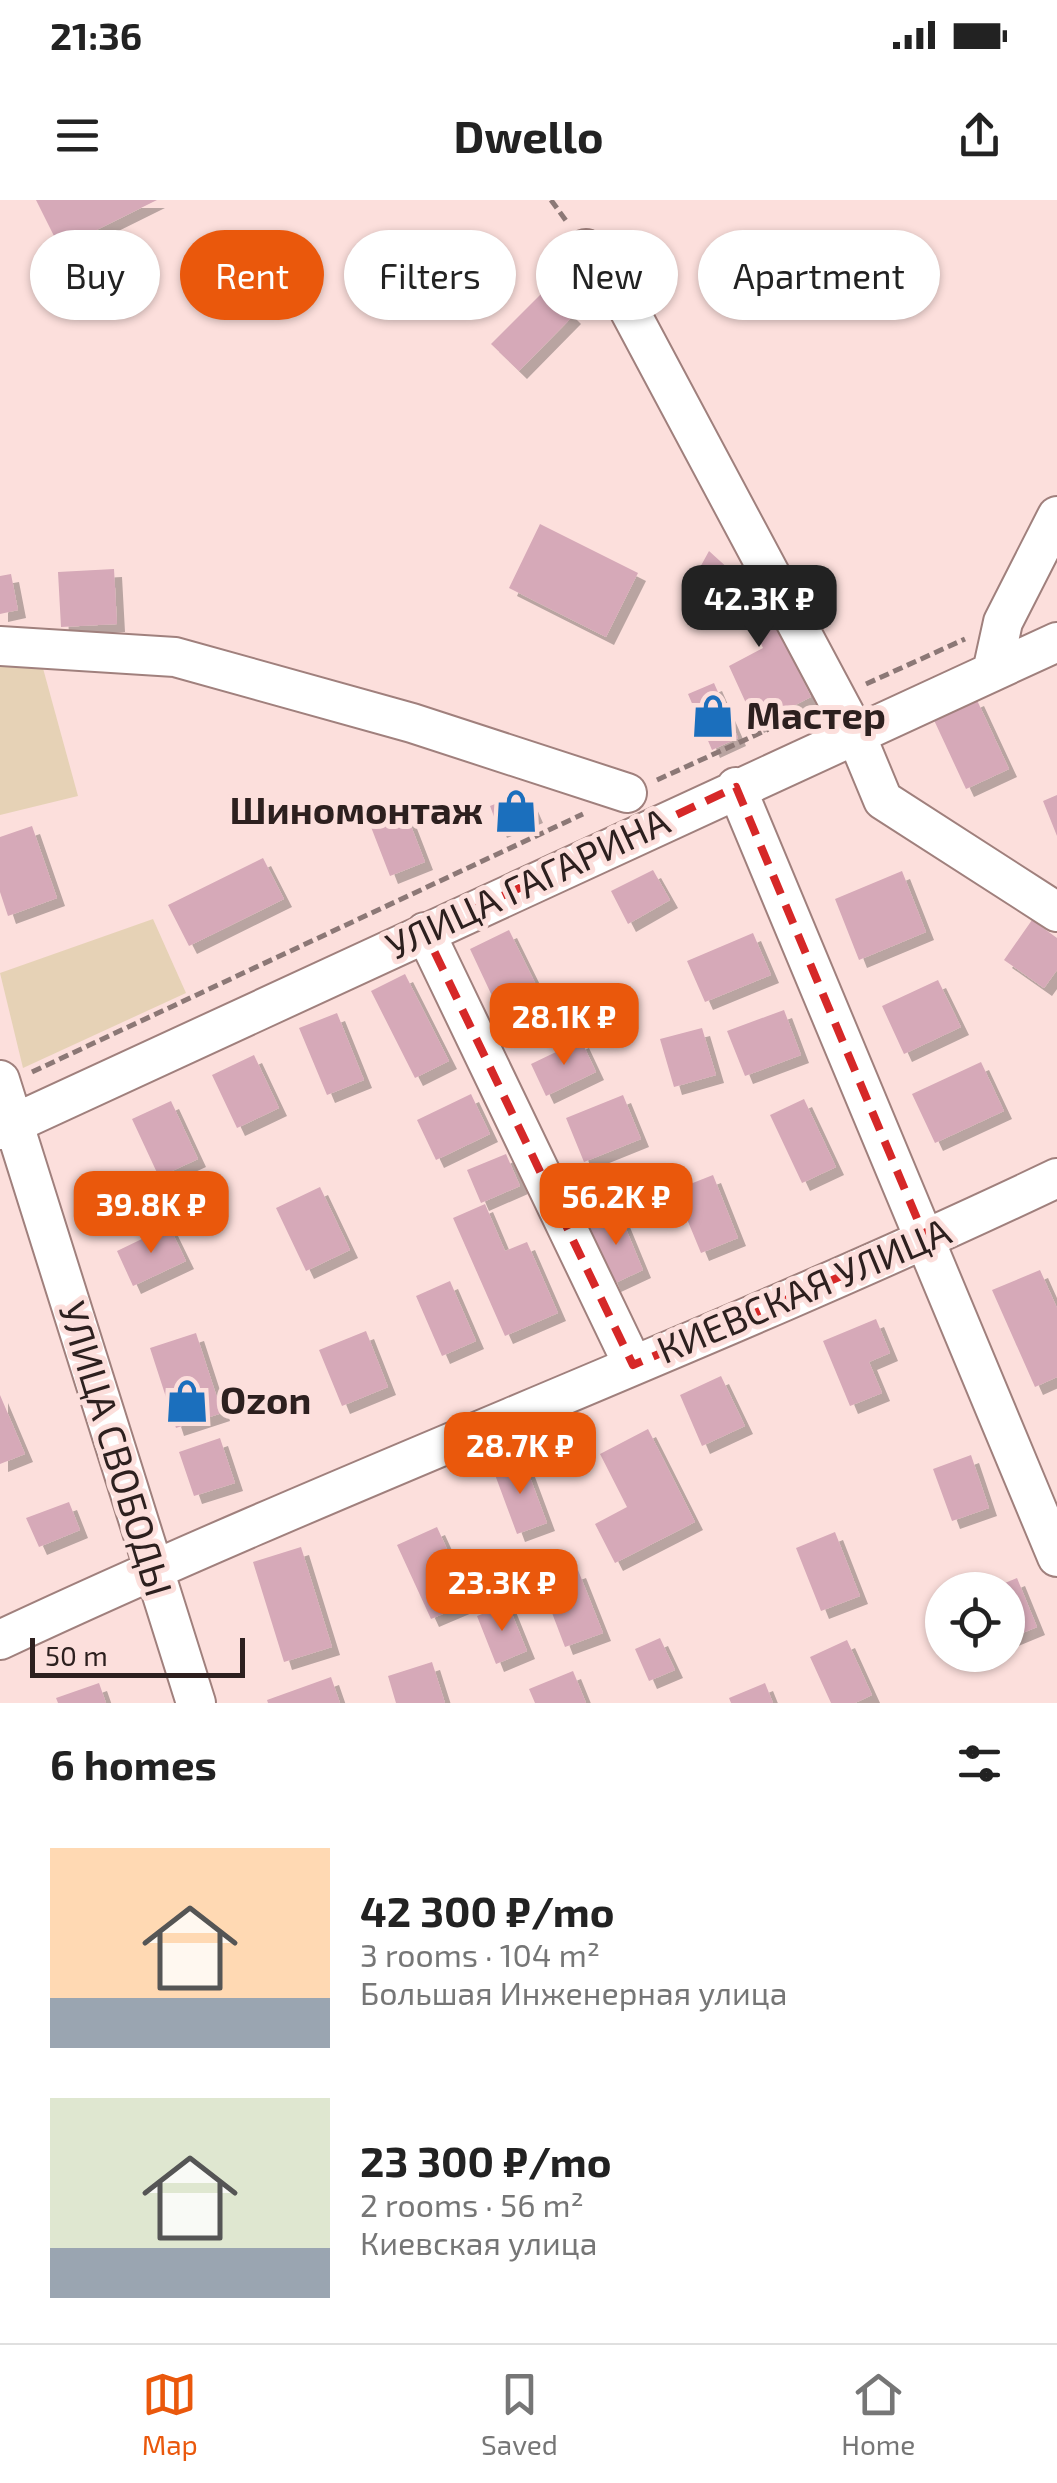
<!DOCTYPE html>
<meta charset="utf-8">
<style>
:root{--surface:#fff;--page:#f2f2f2;--text:#222;--muted:#767676;--line:#e0e0e0;--accent:#ea580c}
body{margin:0;font-family:"Exo 2",sans-serif;background:var(--page);color:var(--text);height:100vh;display:flex;flex-direction:column;font-size:38px;white-space:nowrap}
*{box-sizing:border-box;margin:0}
p{font-size:32px;color:var(--muted)}
.icon{flex:none;width:55px;height:55px;fill:none;stroke:currentColor;stroke-width:2;stroke-linecap:round;stroke-linejoin:round}
.map{position:relative;height:1503px;overflow:hidden}
.sheet{display:flex;flex-direction:column;background:var(--surface);flex:1}
.sheet>*{flex:none}
.top-card{position:absolute;left:30px;top:30px;width:998px;height:90px;display:flex;gap:20px}
.buttons{position:absolute;left:925px;top:1372px;display:grid;gap:20px}
.buttons a{display:grid;place-items:center;width:100px;height:100px;border-radius:50%;background:var(--surface);box-shadow:0 2px 8px #0004;font-size:50px}
.scale{position:absolute;left:30px;bottom:25px;width:215px;box-sizing:border-box;padding-left:10px;border:5px solid #2d201f;border-top:0;font-size:28px;line-height:35px;white-space:nowrap;color:#2d201f;-webkit-text-stroke:8px #fcdfdc;paint-order:stroke}
.price{position:absolute;translate:-50% -85px;padding:0 22px;border-radius:20px;background:var(--accent);color:#fff;font-size:32px;line-height:65px;filter:drop-shadow(0 2px 5px #0008)}
.price::after{content:'';position:absolute;left:50%;top:60px;width:30px;height:22px;margin-left:-15px;background:inherit;clip-path:polygon(0 0,100% 0,50% 100%)}
.price.active{background:#222;color:#fff}
ul{padding:0;list-style:none}
li{display:flex;align-items:center;gap:30px;height:250px;padding:0 50px}
li span{display:grid;place-items:center;flex:none;width:280px;height:200px;border-radius:0px;color:#555}
li>.icon{margin-inline-start:auto}
span .icon{width:120px;height:120px;fill:#fffc;stroke-width:1}
li b{font-size:42px}
h2{display:flex;justify-content:space-between;align-items:center;height:120px;padding:0 50px;font-size:42px}
.tag{padding:0 35px;border-radius:45px;background:var(--surface);box-shadow:0 2px 8px #0004;font-size:35px;line-height:90px}
.tag.active{background:var(--accent);color:#fff}
.status{display:flex;justify-content:space-between;align-items:center;height:70px;padding:0 50px;background:var(--surface);direction:ltr}
.status svg{height:28px;fill:currentColor}
header{display:flex;justify-content:space-between;align-items:center;height:130px;padding:0 50px;background:var(--surface);font-size:45px;font-weight:700}
.dock{display:flex;justify-content:space-around;align-items:center;height:140px;border-top:2px solid var(--line);background:var(--surface);font-size:28px;color:var(--muted)}
.dock a{display:grid;justify-items:center;gap:5px}
.dock .active{color:var(--accent)}
.map>svg:first-child{display:block}
</style>
<div class="status"><b>21:36</b><svg viewBox="0 0 49 12"><path d="M0 12V9h3v3zM5 12V6h3v6zM10 12V3h3v9zM15 12V0h3v12zM26 1h20v11H26zM47 4h2v5h-2z"/></svg></div>
<header><svg class="icon" aria-label="menu" viewBox="0 0 24 24"><path d="M4 6h16M4 12h16M4 18h16"/></svg>Dwello<svg class="icon" aria-label="share" viewBox="0 0 24 24"><path d="M12 15V3M7 8l5-5 5 5M5 13v7h14v-7"/></svg></header>
<div class="map">
<svg width="1057" height="1503" viewBox="0 0 1057 1503">
<defs>
<filter id="shadow"><feDropShadow dx="8" dy="8" stdDeviation="0" flood-color="#0004"/></filter>
</defs>
<rect width="100%" height="100%" fill="#fcdfdc"/>
<path fill="#e6d2b6" d="M41,461L78,596L0,615V462Z
M153,719L186,793L23,868L0,773Z"/>
<path fill="#d6a9b8" filter="url(#shadow)" d="M36,0H157L60,48Z
M474,49L493,68L462,99L443,80Z
M546,89L573,116L519,171L491,144Z
M540,324L638,373L606,437L509,388Z
M709,351L765,402L811,497L756,525L729,466L763,448L747,414L697,373Z
M114,369L117,424L61,427L58,372Z
M11,374L18,410L0,414V376Z
M714,483L738,538L712,550L688,494Z
M976,498L1009,569L966,589L933,518Z
M525,592L535,615L499,630L490,606Z
M1057,595V636L1043,601Z
M406,613L425,662L390,676L371,627Z
M32,626L57,698L8,716L0,692V637Z
M263,658L284,699L189,746L168,705Z
M653,670L670,700L628,724L611,691Z
M902,671L926,732L859,760L835,699Z
M1032,720L1057,738V770L1044,788L1004,760Z
M509,730L541,795L501,815L470,749Z
M753,733L771,775L705,802L687,761Z
M405,774L449,861L415,878L371,791Z
M938,780L961,827L904,854L882,806Z
M784,810L801,855L745,876L727,831Z
M337,813L364,880L327,895L299,828Z
M702,828L716,875L674,887L660,839Z
M581,840L596,872L546,896L531,864Z
M254,855L279,908L237,928L212,875Z
M981,862L1004,911L935,943L912,894Z
M471,894L490,934L436,960L417,920Z
M623,895L641,939L584,962L566,918Z
M804,899L836,967L802,983L770,915Z
M171,901L198,959L159,977L132,919Z
M506,954L520,986L481,1003L467,970Z
M713,975L738,1038L701,1053L675,990Z
M320,987L350,1050L306,1071L276,1008Z
M485,1004L505,1051L527,1042L558,1113L505,1136L453,1018Z
M619,1012L643,1070L613,1084L588,1025Z
M169,1026L186,1061L133,1086L117,1051Z
M1040,1070L1057,1108V1177L1035,1187L992,1090Z
M450,1081L476,1141L442,1156L416,1096Z
M876,1119L890,1153L869,1162L882,1193L850,1206L823,1141Z
M366,1131L388,1187L342,1206L319,1150Z
M196,1133L222,1213L176,1228L150,1148Z
M721,1176L745,1226L702,1246L680,1195Z
M0,1195L25,1254L0,1264Z
M648,1229L695,1322L615,1363L595,1324L627,1307L600,1254Z
M220,1238L235,1283L194,1296L179,1252Z
M971,1255L989,1308L952,1321L933,1269Z
M524,1261L547,1323L517,1334L494,1272Z
M69,1302L80,1330L39,1347L26,1318Z
M437,1327L471,1402L431,1419L397,1345Z
M835,1332L860,1396L821,1411L796,1348Z
M301,1347L332,1447L284,1462L253,1362Z
M578,1370L603,1433L565,1447L541,1384Z
M1017,1378L1037,1427L1008,1439V1390H988Z
M508,1404L527,1451L496,1464L477,1416Z
M660,1438L675,1470L649,1481L635,1449Z
M847,1440L872,1495L855,1503H831L810,1457Z
M432,1462L445,1503H396L388,1476Z
M573,1471L586,1503H535L529,1489Z
M331,1477L340,1503H268L267,1500Z
M99,1483L106,1503H58L56,1498Z
M765,1483L773,1503H731L729,1498Z"/>
<g fill="none" stroke-linecap="round" stroke-linejoin="round">
<g stroke="#a0807d" stroke-width="42">
<path id="minor" d="M586,49L627,106L856,535L883,600L1057,712
M0,446L175,457L412,523L627,593
M992,472L1003,422L1057,316
M736,587L1057,1357
M425,732L633,1165
M0,880L196,1503
M0,930L1057,442
M0,1440C348,1277 710,1143 1057,978"/>
</g>
<path stroke="#8c7876" stroke-width="5" stroke-dasharray="10 5" stroke-linecap="butt" d="M551,0L567,22
M866,484L965,439
M657,580L806,512
M32,872L583,614"/>
<use href="#minor" stroke="#fff" stroke-width="38"/>
</g>
<path fill="none" stroke="#d62828" stroke-width="8" stroke-dasharray="20 12" stroke-linejoin="round" d="M736,587L926,1040L633,1165L425,732Z"/>
<defs>
<g id="shop-bare" transform="scale(3.45)"><path d="M-5-2.5h2.3a2.7 3.5 0 0 1 5.4 0H5L5.5 6h-11ZM-1.5-2.5h3a1.5 2.3 0 0 0-3 0Z" fill="#1b6fbd" stroke="#fcdfdc" stroke-width="2.5" paint-order="stroke"/></g>
</defs>
<g fill-rule="evenodd">
<use href="#shop-bare" x="713" y="516"/>
<use href="#shop-bare" x="516" y="611"/>
<use href="#shop-bare" x="187" y="1201"/>
</g>
<g text-anchor="middle" stroke-width="10" stroke-linejoin="round" paint-order="stroke">
<g font-size="38" font-weight="bold" fill="#2d201f" stroke="#fcdfdc" text-anchor="start">
<text x="746" y="529">Мастер</text>
<text x="483" y="624" text-anchor="end">Шиномонтаж</text>
<text x="220" y="1214">Ozon</text>
</g>
<g font-size="38" fill="#2d201f" stroke="#fcdfdc">
<text transform="translate(528 684) rotate(-25)" y="13">УЛИЦА ГАГАРИНА</text>
<text transform="translate(804 1091) rotate(-23)" y="13">КИЕВСКАЯ УЛИЦА</text>
<text transform="translate(115 1249) rotate(73)" y="13">УЛИЦА СВОБОДЫ</text>
</g>
</g>
</svg>
<div class="buttons">
<a><svg class="icon" aria-label="locate" viewBox="0 0 24 24"><circle cx="12" cy="12" r="6"/><path d="M12 2v4M12 18v4M2 12h4M18 12h4"/></svg></a>
</div>
<div class="scale">50 m</div>
<b class="price active" style="left:759px;top:450px">42.3K ₽</b>
<b class="price" style="left:564px;top:868px">28.1K ₽</b>
<b class="price" style="left:616px;top:1048px">56.2K ₽</b>
<b class="price" style="left:151px;top:1056px">39.8K ₽</b>
<b class="price" style="left:520px;top:1297px">28.7K ₽</b>
<b class="price" style="left:502px;top:1434px">23.3K ₽</b>
<div class="top-card">
<a class="tag">Buy</a>
<a class="tag active">Rent</a>
<a class="tag">Filters</a>
<a class="tag">New</a>
<a class="tag">Apartment</a>
</div>
</div>
<section class="sheet">
<h2>6 homes<svg class="icon" aria-label="filters" viewBox="0 0 24 24"><path d="M4 7h16M4 17h16"/><circle cx="9" cy="7" r="2"/><circle cx="15" cy="17" r="2"/></svg></h2>
<ul>
<li><span style="background:linear-gradient(#ffd9b3 75%,#9aa5b1 0)"><svg class="icon" aria-label="home" viewBox="0 0 24 24"><path d="M3 11l9-7 9 7M6 9v11h12V9"/></svg></span><div><b>42 300 ₽/mo</b><p>3 rooms · 104 m²</p><p>Большая Инженерная улица</p></div></li>
<li><span style="background:linear-gradient(#dfe7d0 75%,#9aa5b1 0)"><svg class="icon" aria-label="home" viewBox="0 0 24 24"><path d="M3 11l9-7 9 7M6 9v11h12V9"/></svg></span><div><b>23 300 ₽/mo</b><p>2 rooms · 56 m²</p><p>Киевская улица</p></div></li>
</ul>
</section>
<nav class="dock">
<a class="active"><svg class="icon" aria-label="map" viewBox="0 0 24 24"><path d="M3 6l6-2 6 2 6-2v14l-6 2-6-2-6 2zM9 4v14M15 6v14"/></svg>Map</a>
<a><svg class="icon" aria-label="saved" viewBox="0 0 24 24"><path d="M7 4h10v16l-5-4-5 4z"/></svg>Saved</a>
<a><svg class="icon" aria-label="home" viewBox="0 0 24 24"><path d="M3 11l9-7 9 7M6 9v11h12V9"/></svg>Home</a>
</nav>
